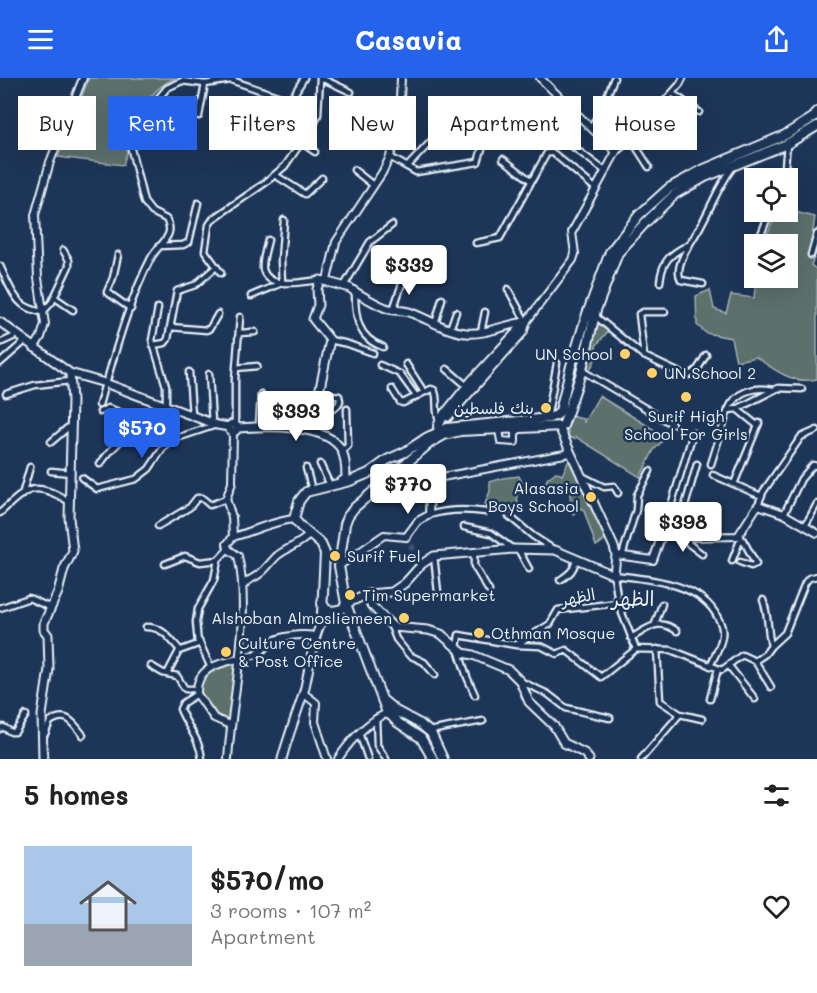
<!DOCTYPE html>
<meta charset="utf-8">
<style>
:root{--surface:#fff;--page:#f6f6f6;--text:#222;--muted:#767676;--line:#e0e0e0;--accent:#2563eb}
body{margin:0;font-family:Mali,"Playpen Sans Arabic",sans-serif;background:var(--page);color:var(--text);height:100vh;display:flex;flex-direction:column;font-size:22px;white-space:nowrap}
*{box-sizing:border-box;margin:0}
p{font-size:20px;color:var(--muted)}
.icon{flex:none;width:33px;height:33px;fill:none;stroke:currentColor;stroke-width:2;stroke-linecap:round;stroke-linejoin:round}
.map{position:relative;height:681px;overflow:hidden}
.drawer{display:flex;flex-direction:column;background:var(--surface);flex:1}
.drawer>*{flex:none}
.top-card{position:absolute;left:18px;top:18px;width:782px;height:54px;display:flex;gap:12px}
.controls{position:absolute;left:744px;top:90px;display:grid;gap:12px}
.controls a{display:grid;place-items:center;width:54px;height:54px;border-radius:0px;background:var(--surface);box-shadow:0 6px 24px #0002;font-size:30px}
.price{position:absolute;translate:-50% -51px;padding:0 14px;border-radius:6px;background:#fff;color:#222;font-size:20px;line-height:39px;filter:drop-shadow(0 2px 3px #0008)}
.price::after{content:'';position:absolute;left:50%;top:36px;width:18px;height:14px;margin-left:-9px;background:inherit;clip-path:polygon(0 0,100% 0,50% 100%)}
.price.active{background:var(--accent);color:#fff}
ul{padding:0;list-style:none}
li{display:flex;align-items:center;gap:18px;height:150px;padding:0 24px}
li+li{border-top:2px solid var(--line)}
li span{display:grid;place-items:center;flex:none;width:168px;height:120px;border-radius:0px;color:#555}
li>.icon{margin-inline-start:auto}
span .icon{width:72px;height:72px;fill:#fffc;stroke-width:1}
li b{font-size:26px}
h2{display:flex;justify-content:space-between;align-items:center;height:72px;padding:0 24px;font-size:26px}
.tag{padding:0 21px;border-radius:0px;background:var(--surface);box-shadow:0 6px 24px #0002;font-size:21px;line-height:54px}
.tag.active{background:var(--accent);color:#fff}
header{display:flex;justify-content:space-between;align-items:center;height:78px;padding:0 24px;background:var(--accent);color:#fff;font-size:27px;font-weight:700}
.map>svg:first-child{display:block}
</style>
<header><svg class="icon" aria-label="menu" viewBox="0 0 24 24"><path d="M4 6h16M4 12h16M4 18h16"/></svg>Casavia<svg class="icon" aria-label="share" viewBox="0 0 24 24"><path d="M12 15V3M7 8l5-5 5 5M5 13v7h14v-7"/></svg></header>
<div class="map">
<svg width="817" height="681" viewBox="0 0 817 681">
<rect width="100%" height="100%" fill="#1d3557"/>
<filter id="ink" filterUnits="userSpaceOnUse"><feTurbulence type="fractalNoise" baseFrequency=".0167" numOctaves="2"/><feDisplacementMap in="SourceGraphic" scale="12" xChannelSelector="R" yChannelSelector="G"/><feConvolveMatrix kernelMatrix="1 2 1 2 8 2 1 2 1" color-interpolation-filters="sRGB"/></filter>
<g filter="url(#ink)">
<path fill="#5c706c" stroke="#a2b0b2" stroke-width="1.5" d="M89,0H176C141,13 133,55 123,87L58,79Z
M791,133L815,139L811,165L813,164L817,150V173L811,187L817,192V301C794,307 774,292 756,279L736,283L731,260L706,255L697,247L696,218L710,212L714,231L726,235L731,217L754,220L756,200H788V166H763L777,134Z
M600,246L608,253L596,268C598,276 595,284 590,291L585,290L594,248Z
M599,318L666,359L654,372L640,399L576,359L574,361L569,359L567,345L570,338L583,341L584,344Z
M569,382L607,461L596,468L584,433L581,430L573,437L569,411L545,407L547,401L556,394L562,397Z
M519,398L522,404L521,415H517L518,427L511,430V437L508,438L506,431L498,435L490,433L485,426L490,413V404L503,400Z
M221,585H235L232,646L215,639L198,614L202,600Z"/>
<g fill="none" stroke-linecap="round" stroke-linejoin="round">
<path stroke="#3b516f" stroke-width="6" stroke-dasharray="6 3" stroke-linecap="butt" d="M406,459L422,486"/>
<g stroke="#e8f1f8" stroke-width="9">
<path id="minor" d="M321,0L351,14
M672,15L699,34
M199,38L205,6
M532,38L605,93
M275,46L315,74
M591,49L602,31L614,0
M631,61L649,89
M252,62C257,43 271,37 288,30L292,19
M616,74L631,61L680,6L683,0
M390,79L416,94L478,84L494,32
M503,81L530,102
M407,89L437,57L449,51
M354,92L373,107
M275,97L305,116L322,100
M784,100L787,66
M268,162C266,171 262,182 263,191C268,213 305,203 320,202
M476,165L500,160L547,75H553L595,110
M757,166L770,134
M159,168L183,167L189,164L198,125
M754,172V171
M118,177L113,200L107,214L131,231
M811,177L817,156
M0,188C6,200 13,221 25,228C30,231 37,233 43,234L52,224L69,188V182L63,172
M221,195L205,173L209,147L213,141L265,105L285,88L314,46L318,37L320,0
M660,204C662,183 670,176 688,167
M703,206L681,202C672,187 695,160 701,147C712,127 719,107 733,89
M344,208L370,164L392,147
M508,211L526,244
M355,215C355,238 357,260 383,269
M251,218L282,205L281,182L284,142
M54,219L73,232
M158,230L152,262L166,308V328
M393,232L405,197
M594,237L644,278L684,297C697,298 700,286 706,277
M435,246L442,221
M170,249L207,252L210,250L218,236
M450,251L456,234
M481,254L485,234
M239,255L255,254
M330,262L348,266L373,275
M0,265L13,259L16,255
M153,267L165,265L168,261L177,213L195,207L216,189
M644,278L639,236L643,234H665
M0,285L25,263
M406,286L424,314
M380,287L400,296L416,318
M236,290L257,288
M447,291L467,308
M581,292L672,346
M189,294L192,337
M209,296L212,345
M106,306C118,263 131,219 151,180C158,166 177,158 166,141L152,134L144,124L131,71L133,60L145,36L167,10L182,3L205,6L231,2L286,21L293,18L304,0
M392,311L400,324L403,325L431,311L434,312C439,319 434,331 439,342
M6,316L35,307L70,303
M99,327L105,305
M737,331L778,310L802,311
M728,332C736,313 754,308 773,312
M314,333C325,333 336,334 340,323L339,318L319,315
M100,334L108,330L122,335L128,349L133,352
M547,341L557,285
M235,346V302L240,239
M259,348L261,316
M51,364L72,346
M342,373L348,368L347,331
M100,386C121,357 140,348 169,330
M320,386L330,407
M711,386L728,332L737,331L758,348
M306,390L312,412
M51,393L71,395
M713,397L761,418
M582,398L604,409L614,408L618,415
M82,400L97,411L136,401L149,391L163,370L177,360L216,347
M734,406L759,345
M22,417L30,389
M758,427L763,414L801,359L817,352
M0,435C29,408 34,403 70,424
M784,436L801,401L813,387L817,388
M429,437C448,431 466,431 486,434
M509,438L533,458L553,471
M158,448L190,429L197,420H202L210,427L226,421
M805,448L817,426
M464,449L491,455L513,471
M663,454L693,355
M677,456L697,386
M684,457L689,466L702,476
M738,458L743,462L756,486L751,488L740,484
M518,471L529,491
M474,474V488L489,513
M434,478L438,514
M622,478L636,432L637,417L650,393
M732,483L741,460
M165,486L185,478L200,484L218,482
M560,502C569,496 574,493 576,481
M763,522C769,538 767,552 771,568
M618,525L636,571
M0,530L29,520L51,530
M655,546L662,526
M391,548L396,561L409,577L424,584L435,597
M146,549C163,549 169,560 180,572
M631,560C649,550 658,539 677,553
M199,563L211,590
M516,567L550,546L558,532L618,525L614,497C648,501 701,504 718,540C721,545 723,552 722,558C721,568 714,579 710,588
M457,570L459,557L516,567L541,568L557,576L566,572L601,599L636,571L671,572L722,592L742,577L755,583L771,609
M458,571L467,599L475,617
M657,571L660,623L680,636L702,641
M755,583L765,576L771,568L785,555L805,505L809,500L817,498
M151,588L163,595L177,598L185,611H197
M729,588L755,621
M167,596L179,573L198,566L196,544L198,531L214,502L218,482L228,471
M520,603L548,616L566,630L610,640
M197,616L183,625L180,631C187,649 200,661 202,681
M710,621L718,591
M376,640L377,667L386,681
M0,651L3,649L11,654H15L26,637
M429,653L483,643
M359,655L368,681
M45,656L50,644C66,633 73,644 83,657
M641,681L680,636"/>
</g>
<g stroke="#e8f1f8" stroke-width="10">
<path id="tertiary" d="M327,202L336,164L382,95L390,79L399,41L401,0
M526,244L573,182L575,176L572,154L616,74L540,0
M34,270L41,259L45,246L38,200L35,137L50,84L83,0
M499,352L501,363L515,364V355L520,350
M233,459C254,453 273,443 294,441
M616,477L653,482L663,454L691,459L738,458L758,427L784,436L817,455
M339,488L384,457L406,459L418,443L429,437L430,408L437,400L570,375
M243,508C247,502 252,501 258,497C266,492 271,483 278,477C289,469 301,466 310,456
M303,615L316,625L315,644L327,681
M230,647L214,640L197,616C195,583 233,584 254,577C261,574 264,570 269,566C280,557 302,556 315,558
M228,681C232,618 252,539 238,478L228,471L227,466L233,459L232,439L226,421L232,405L233,355
M338,681C350,663 365,646 385,636L390,638"/>
</g>
<g stroke="#e8f1f8" stroke-width="11">
<path id="secondary" d="M0,244L70,295L105,305L217,347L229,349
M442,339L471,303L526,244
M448,339L523,254L526,244
M229 350a4 4 0 1 1 8 0a4 4 0 1 1-8 0Z
M238,350C263,348 329,345 342,373C345,380 346,392 346,400L339,405
M311,353L330,262L313,241L318,227L317,211L320,202L350,210C354,214 380,228 386,230C394,233 402,232 409,234C428,241 446,253 466,255C486,257 506,246 526,244
M368,516L371,527L393,549L428,552L441,556L463,575L473,577L509,592L520,603L529,624L554,648L564,665L584,675L589,681
M346,526L368,516L392,514L405,505L422,486L434,478L513,471L555,472L614,497L616,477L614,469L559,349
M43,681L42,637L49,591L48,557L44,552V545L58,514L64,491L73,473L69,440L72,323L70,295
M282,681C288,658 297,636 304,613C310,590 311,566 321,545"/>
</g>
<g stroke="#e8f1f8" stroke-width="12">
<path id="primary" d="M439,355L438,348L445,335
M322,525L326,531C332,534 343,533 346,526
M322,535L325,475L321,466L301,449L294,441L299,423L306,414L350,403L369,395L387,382L405,374L426,360L447,350L549,340L557,337L560,333L571,288L587,236L610,174L639,137L669,110L702,92L785,57L814,39L817,34
M321,545L327,539L339,536
M384,623L396,633L420,646L431,655L443,681
M433,681L421,660L397,644L386,632L346,526L339,488L345,446L348,438L354,430L430,365L444,357L460,353L563,348L581,295L596,232L618,175L645,145L675,116L705,99L787,66L817,48"/>
</g>
<use href="#minor" stroke="#1d3557" stroke-width="4.5"/>
<use href="#tertiary" stroke="#1d3557" stroke-width="6"/>
<use href="#secondary" stroke="#1d3557" stroke-width="7"/>
<use href="#primary" stroke="#1d3557" stroke-width="8"/>
</g>
</g>
<g fill="#ffd166" stroke="#1d3557" stroke-width="2">
<circle cx="625" cy="276" r="6"/>
<circle cx="652" cy="295" r="6"/>
<circle cx="686" cy="319" r="6"/>
<circle cx="546" cy="330" r="6"/>
<circle cx="591" cy="419" r="6"/>
<circle cx="335" cy="478" r="6"/>
<circle cx="350" cy="517" r="6"/>
<circle cx="404" cy="540" r="6"/>
<circle cx="479" cy="555" r="6"/>
<circle cx="226" cy="574" r="6"/>
</g>
<g text-anchor="middle" stroke-width="5" stroke-linejoin="round" paint-order="stroke">
<g font-size="16" fill="#e8f1f8" stroke="#1d3557" text-anchor="start">
<text x="613" y="282" text-anchor="end">UN School</text>
<text x="664" y="301">UN School 2</text>
<text x="534" y="336" text-anchor="end">بنك فلسطين</text>
<text x="686" y="344" text-anchor="middle">Surif High<tspan x="686" dy="18">School For Girls</tspan></text>
<text x="579" y="416" text-anchor="end">Alasasia<tspan x="579" dy="18">Boys School</tspan></text>
<text x="347" y="484">Surif Fuel</text>
<text x="362" y="523">Tim Supermarket</text>
<text x="392" y="546" text-anchor="end">Alshoban Almosliemeen</text>
<text x="491" y="561">Othman Mosque</text>
<text x="238" y="571">Culture Centre<tspan x="238" dy="18">&amp; Post Office</tspan></text>
</g>
<g font-size="16" fill="#e8f1f8" stroke="#1d3557">
<text transform="translate(578 519) rotate(-11)" y="6">الظهر</text>
</g>
<g font-size="20" fill="#e8f1f8" stroke="#1d3557">
<text x="633" y="528">الظهر</text>
</g>
</g>
</svg>
<div class="controls">
<a><svg class="icon" aria-label="locate" viewBox="0 0 24 24"><circle cx="12" cy="12" r="6"/><path d="M12 2v4M12 18v4M2 12h4M18 12h4"/></svg></a>
<a><svg class="icon" aria-label="layers" viewBox="0 0 24 24"><path d="M12 4l9 5-9 5-9-5zM3 14l9 5 9-5"/></svg></a>
</div>
<b class="price" style="left:409px;top:218px">$339</b>
<b class="price" style="left:296px;top:364px">$393</b>
<b class="price active" style="left:142px;top:381px">$570</b>
<b class="price" style="left:408px;top:437px">$770</b>
<b class="price" style="left:683px;top:475px">$398</b>
<div class="top-card">
<a class="tag">Buy</a>
<a class="tag active">Rent</a>
<a class="tag">Filters</a>
<a class="tag">New</a>
<a class="tag">Apartment</a>
<a class="tag">House</a>
</div>
</div>
<section class="drawer">
<h2>5 homes<svg class="icon" aria-label="filters" viewBox="0 0 24 24"><path d="M4 7h16M4 17h16"/><circle cx="9" cy="7" r="2"/><circle cx="15" cy="17" r="2"/></svg></h2>
<ul>
<li><span style="background:linear-gradient(#a9c7e8 65%,#9aa5b1 0)"><svg class="icon" aria-label="home" viewBox="0 0 24 24"><path d="M3 11l9-7 9 7M6 9v11h12V9"/></svg></span><div><b>$570/mo</b><p>3 rooms · 107 m²</p><p>Apartment</p></div><svg class="icon" aria-label="heart" viewBox="0 0 24 24"><path d="M12 20l-8-8c-3-5 5-10 8-4 3-6 11-1 8 4z"/></svg></li>
</ul>
</section>
